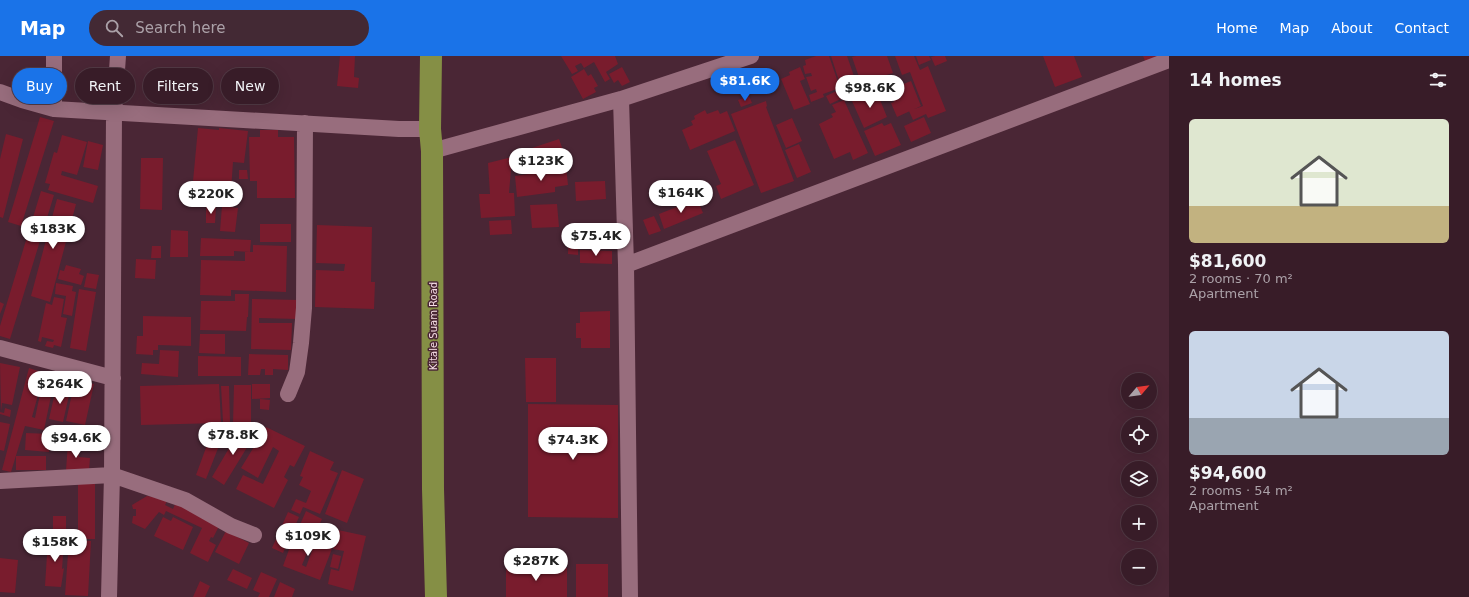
<!DOCTYPE html>
<meta charset="utf-8">
<style>
:root{--surface:#381c28;--page:#432934;--text:#f1f3f6;--muted:#aba1a8;--line:#523a45;--accent:#1a73e8}
body{margin:0;font-family:"DejaVu Sans",sans-serif;background:var(--page);color:var(--text);height:100vh;display:flex;flex-direction:column;font-size:15px;white-space:nowrap}
*{box-sizing:border-box;margin:0}
p{font-size:13px;color:var(--muted)}
.icon{flex:none;width:22px;height:22px;fill:none;stroke:currentColor;stroke-width:2;stroke-linecap:round;stroke-linejoin:round}
.map{position:relative;flex:1;overflow:hidden}
.side{display:flex;flex-direction:column;background:var(--surface);width:300px}
.side>*{flex:none}
.banner{position:absolute;left:12px;top:12px;width:380px;height:36px;display:flex;gap:8px}
.needle{width:26px;rotate:61deg}
.fabs{position:absolute;left:1121px;top:317px;display:grid;gap:8px}
.fabs a{display:grid;place-items:center;width:36px;height:36px;border-radius:50%;background:var(--surface);box-shadow:0 4px 16px #0002,0 0 0 1px var(--line);font-size:20px}
.price{position:absolute;translate:-50% -34px;padding:0 9px;border-radius:14px;background:#fff;color:#222;font-size:13px;line-height:26px;filter:drop-shadow(0 1px 2px #0008)}
.price::after{content:'';position:absolute;left:50%;top:24px;width:12px;height:9px;margin-left:-6px;background:inherit;clip-path:polygon(0 0,100% 0,50% 100%)}
.price.active{background:var(--accent);color:#fff}
ul{padding:0;list-style:none}
li{display:grid;align-content:center;gap:8px;height:212px;padding:0 20px}
li span{display:grid;place-items:center;height:124px;border-radius:6px;color:#555}
li>.icon{margin-inline-start:auto}
span .icon{width:72px;height:72px;fill:#fffc;stroke-width:1}
li b{font-size:17px}
h2{display:flex;justify-content:space-between;align-items:center;height:48px;padding:0 20px;font-size:17px}
.chip{padding:0 14px;border-radius:18px;background:var(--surface);box-shadow:0 4px 16px #0002,0 0 0 1px var(--line);font-size:14px;line-height:36px}
.chip.active{background:var(--accent);color:#fff}
header{display:flex;align-items:center;gap:24px;box-sizing:border-box;height:56px;padding:0 20px;background:var(--accent);color:#fff}
header strong{font-size:19px}
nav{display:flex;gap:22px;margin-inline-start:auto;font-size:14px}
.search{width:280px;height:36px;background:var(--page);display:flex;align-items:center;gap:10px;box-sizing:border-box;padding:0 14px;border-radius:22px;color:var(--muted);font-size:15px}
main{display:flex;flex:1;min-height:0}
.map>svg:first-child{display:block}
</style>
<header>
<strong>Map</strong>
<div class="search"><svg class="icon" aria-label="search" viewBox="0 0 24 24"><circle cx="10" cy="10" r="6"/><path d="M15 15l6 6"/></svg>Search here</div>
<nav><a>Home</a><a>Map</a><a>About</a><a>Contact</a></nav>
</header>
<main>
<div class="map">
<svg width="1169" height="541" viewBox="0 0 1169 541">
<rect width="100%" height="100%" fill="#4a2635"/>
<path fill="#791c2d" d="M340,0H355L354,21L359,22L358,32L337,30Z
M561,0H615L618,8L606,16L610,23L605,26L594,6L584,12L581,7L575,10L578,15L572,18Z
M816,0H829L840,32L823,38L824,41L811,46L809,39L817,36L816,33L811,35L806,21L812,20L811,17L805,18L803,10L806,9L805,4Z
M831,0H847L855,23L840,28Z
M856,0H887L893,17L883,20L884,25L870,29L868,25L861,27L852,1Z
M895,0H914L920,14L928,10L946,55L928,62L926,58L913,64L909,55L923,50L910,16L902,19Z
M916,0H929L931,4L919,9Z
M935,0H945L947,5L935,10L931,1Z
M1043,0H1074L1082,21L1055,31Z
M1143,0H1160L1146,7Z
M622,11L630,26L622,30L618,24L614,27L609,18Z
M800,11L805,23L800,25L810,48L794,54L781,23L790,19L789,16Z
M584,13L588,20L591,18L598,30L594,32L596,36L583,43L571,21Z
M911,25L921,50L897,61L891,47L894,46L889,34Z
M841,33L845,41L830,48L826,40Z
M876,34L887,61L864,72L852,45Z
M749,40L752,47L741,51L738,44Z
M844,44L868,97L853,104L850,96L834,103L819,68L833,61L831,58L836,56L832,49Z
M766,45L767,50L766,51L794,125L761,137L731,58Z
M705,54L707,58L718,54L720,58L727,55L735,75L690,94L682,74L693,69L691,65L695,63L694,60Z
M40,61L54,65L21,170L8,166Z
M924,61L931,77L911,86L904,70Z
M792,62L802,85L786,92L776,69Z
M882,67L884,70L891,67L901,89L875,100L864,75Z
M198,72L219,74V72L248,75L244,107L233,106L231,134H239L237,147L195,143V136H192Z
M260,74H278V81H294L295,142H257V125H250L249,81H260Z
M6,78L23,83L3,162L0,161V103Z
M62,79L87,86L77,119L62,115L61,119L98,130L93,147L48,134L50,128L45,127L54,96L57,97Z
M559,83L564,97L518,113L514,98Z
M735,84L754,129L721,143L716,130L721,128L707,95Z
M88,85L103,89L98,114L83,111Z
M799,88L811,116L797,122L785,94Z
M512,101L509,137H514L515,160L481,162L479,138H490L488,107Z
M141,102H163L162,154L140,153Z
M566,110L568,129L555,131V136L517,141L515,120L535,117V114Z
M239,114H247L248,123H239Z
M605,125L606,143L576,145L575,126Z
M41,135L54,139L10,283L0,280V270Z
M57,143L76,148L50,246L31,240Z
M697,143L703,157L664,173L659,158Z
M557,148L559,171L532,172L530,149Z
M222,150L238,152L235,176L220,175Z
M206,151H216L215,167H206Z
M654,160L661,175L649,179L643,164Z
M511,164L512,178L490,179L489,165Z
M260,168H291V186H260Z
M317,169L372,171L371,226H375L374,253L315,251L316,214L344,215L345,208L316,207Z
M569,169L614,170L613,189L578,188V199L568,198Z
M171,174L188,175V201H170Z
M201,182L251,184L250,196L234,195V200H200Z
M253,189L287,190L286,236L231,234V240L200,239L201,204L245,205V196H253Z
M152,190H161V202H151Z
M580,194L612,195V208L580,207Z
M136,203L156,204L155,223L135,222Z
M66,209L81,213L79,218L84,220L81,229L58,223L60,214L64,215Z
M87,217L99,219L96,233L84,231Z
M56,227L73,230L72,235L76,236L72,260L63,258L66,240L55,238Z
M79,233L96,236L86,295L70,292Z
M235,238H249L248,261H247L246,275L200,274L201,245H235Z
M54,241L64,243L61,261L67,262L61,291L54,289L53,292L45,290L47,285L53,286L54,284L42,281L41,286L38,285L46,247L52,249Z
M252,243L299,244L298,263L259,262V267H292L291,294L251,293Z
M0,246L4,248L0,258Z
M610,255V292H581V282H576V267H580V256Z
M143,260L191,261V290L158,289V294H153V299L136,298L137,280H143Z
M200,278H225V298L199,297Z
M160,294L179,295L178,321L141,318L142,307L159,308Z
M249,298L288,299V314L273,313V319H265V313H261L260,319H248Z
M198,300L241,301V320H198Z
M525,302H556V346H526Z
M0,307L20,311L12,349L2,347L1,355Z
M29,312L44,317L32,361L35,362L40,338L51,340L44,374L25,370L11,416L2,414Z
M75,324L94,328L85,369L66,365Z
M219,328L221,367L141,369L140,330Z
M252,328H270V342L252,343Z
M234,329H251V368H233Z
M221,330H229L230,366H223Z
M56,332L70,335L63,366L49,363Z
M260,343L270,344L269,354L260,353Z
M528,348L618,349V462L528,461Z
M5,352L11,354L10,361L0,358V356L4,357Z
M0,366L10,368L4,395L0,394Z
M70,369L87,371L86,386L68,384Z
M214,370L231,377L228,384L222,382L206,423L196,419Z
M266,371L305,390L294,411L290,409L284,421L288,424L274,452L236,433L243,419L263,428L279,395L273,391L258,422L241,412Z
M241,372L254,380L224,429L212,421Z
M26,377L50,378L49,396L25,394Z
M68,387L80,388L79,401L90,402L89,415L66,414Z
M310,395L334,406L330,414L338,417L320,458L303,451L300,458L291,454L296,443L306,447L311,435L299,429L303,421L300,420Z
M16,400H46V414H16Z
M342,414L364,423L347,467L325,458Z
M78,428H95V483H84V479H78Z
M147,440L168,443L165,449L173,453L176,446L220,468L213,482L211,481L209,485L216,489L208,506L190,497L202,472L166,455L164,459L159,456L145,473L132,467L133,460H136V453H133L132,449Z
M306,455L322,463L315,478L299,471Z
M288,456L299,461L283,497L272,492Z
M53,460H66V481L53,480Z
M163,461L171,465L173,461L193,471L183,494L154,480Z
M338,474L366,480L353,535L328,528L331,513L339,515L344,495L333,493Z
M226,475L249,487L239,508L215,496Z
M295,477L312,484L302,509L306,511L316,484L333,490L320,524L283,510Z
M48,483L67,485L66,499H63L62,513L64,512L61,531L45,530Z
M69,484L91,485L88,540L65,539Z
M333,498L341,500L338,513L330,511Z
M0,502L18,504L15,537L0,536Z
M576,508H608V541H576Z
M506,512H567V541H506Z
M233,513L252,522L247,533L227,524Z
M261,516L277,523L269,541H258L260,537L253,534Z
M200,525L210,530L205,541H193Z
M280,526L295,533L292,541H274Z"/>
<g fill="none" stroke-linecap="round" stroke-linejoin="round">
<path stroke="#986d7d" stroke-width="16" d="M0,36L22,44L54,53L399,73H430
M621,43L626,209L630,541
M54,53V0
M432,95L621,43L751,0
M626,209L1169,4
M0,292L113,322
M288,338L297,316L301,287L304,252L305,67
M0,425L112,419L185,444L231,470L254,479
M109,541L112,419L114,57L118,0"/>
<path stroke="#858f45" stroke-width="22" d="M431,0L430,73L432,95L433,433L436,541"/>
</g>
<g text-anchor="middle" stroke-width="3" stroke-linejoin="round" paint-order="stroke">
<g font-size="10" fill="#f6dde5" stroke="#4a2635">
<text transform="translate(433 270) rotate(-90)" y="4">Kitale Suam Road</text>
</g>
</g>
</svg>
<div class="fabs">
<a><svg class="needle" viewBox="-14 -14 28 28"><path d="M0-13l5 13h-10z" fill="#e53935"/><path d="M0 13l5-13h-10z" fill="#aba1a8"/></svg></a>
<a><svg class="icon" aria-label="locate" viewBox="0 0 24 24"><circle cx="12" cy="12" r="6"/><path d="M12 2v4M12 18v4M2 12h4M18 12h4"/></svg></a>
<a><svg class="icon" aria-label="layers" viewBox="0 0 24 24"><path d="M12 4l9 5-9 5-9-5zM3 14l9 5 9-5"/></svg></a>
<a>+</a>
<a>−</a>
</div>
<b class="price active" style="left:745px;top:46px">$81.6K</b>
<b class="price" style="left:870px;top:53px">$98.6K</b>
<b class="price" style="left:541px;top:126px">$123K</b>
<b class="price" style="left:681px;top:158px">$164K</b>
<b class="price" style="left:211px;top:159px">$220K</b>
<b class="price" style="left:53px;top:194px">$183K</b>
<b class="price" style="left:596px;top:201px">$75.4K</b>
<b class="price" style="left:60px;top:349px">$264K</b>
<b class="price" style="left:233px;top:400px">$78.8K</b>
<b class="price" style="left:76px;top:403px">$94.6K</b>
<b class="price" style="left:573px;top:405px">$74.3K</b>
<b class="price" style="left:308px;top:501px">$109K</b>
<b class="price" style="left:55px;top:507px">$158K</b>
<b class="price" style="left:536px;top:526px">$287K</b>
<div class="banner">
<a class="chip active">Buy</a>
<a class="chip">Rent</a>
<a class="chip">Filters</a>
<a class="chip">New</a>
</div>
</div>
<section class="side">
<h2>14 homes<svg class="icon" aria-label="filters" viewBox="0 0 24 24"><path d="M4 7h16M4 17h16"/><circle cx="9" cy="7" r="2"/><circle cx="15" cy="17" r="2"/></svg></h2>
<ul>
<li><span style="background:linear-gradient(#dfe7d0 70%,#c2b280 0)"><svg class="icon" aria-label="home" viewBox="0 0 24 24"><path d="M3 11l9-7 9 7M6 9v11h12V9"/></svg></span><div><b>$81,600</b><p>2 rooms · 70 m²</p><p>Apartment</p></div></li>
<li><span style="background:linear-gradient(#c9d6e8 70%,#9aa5b1 0)"><svg class="icon" aria-label="home" viewBox="0 0 24 24"><path d="M3 11l9-7 9 7M6 9v11h12V9"/></svg></span><div><b>$94,600</b><p>2 rooms · 54 m²</p><p>Apartment</p></div></li>
</ul>
</section>
</main>
